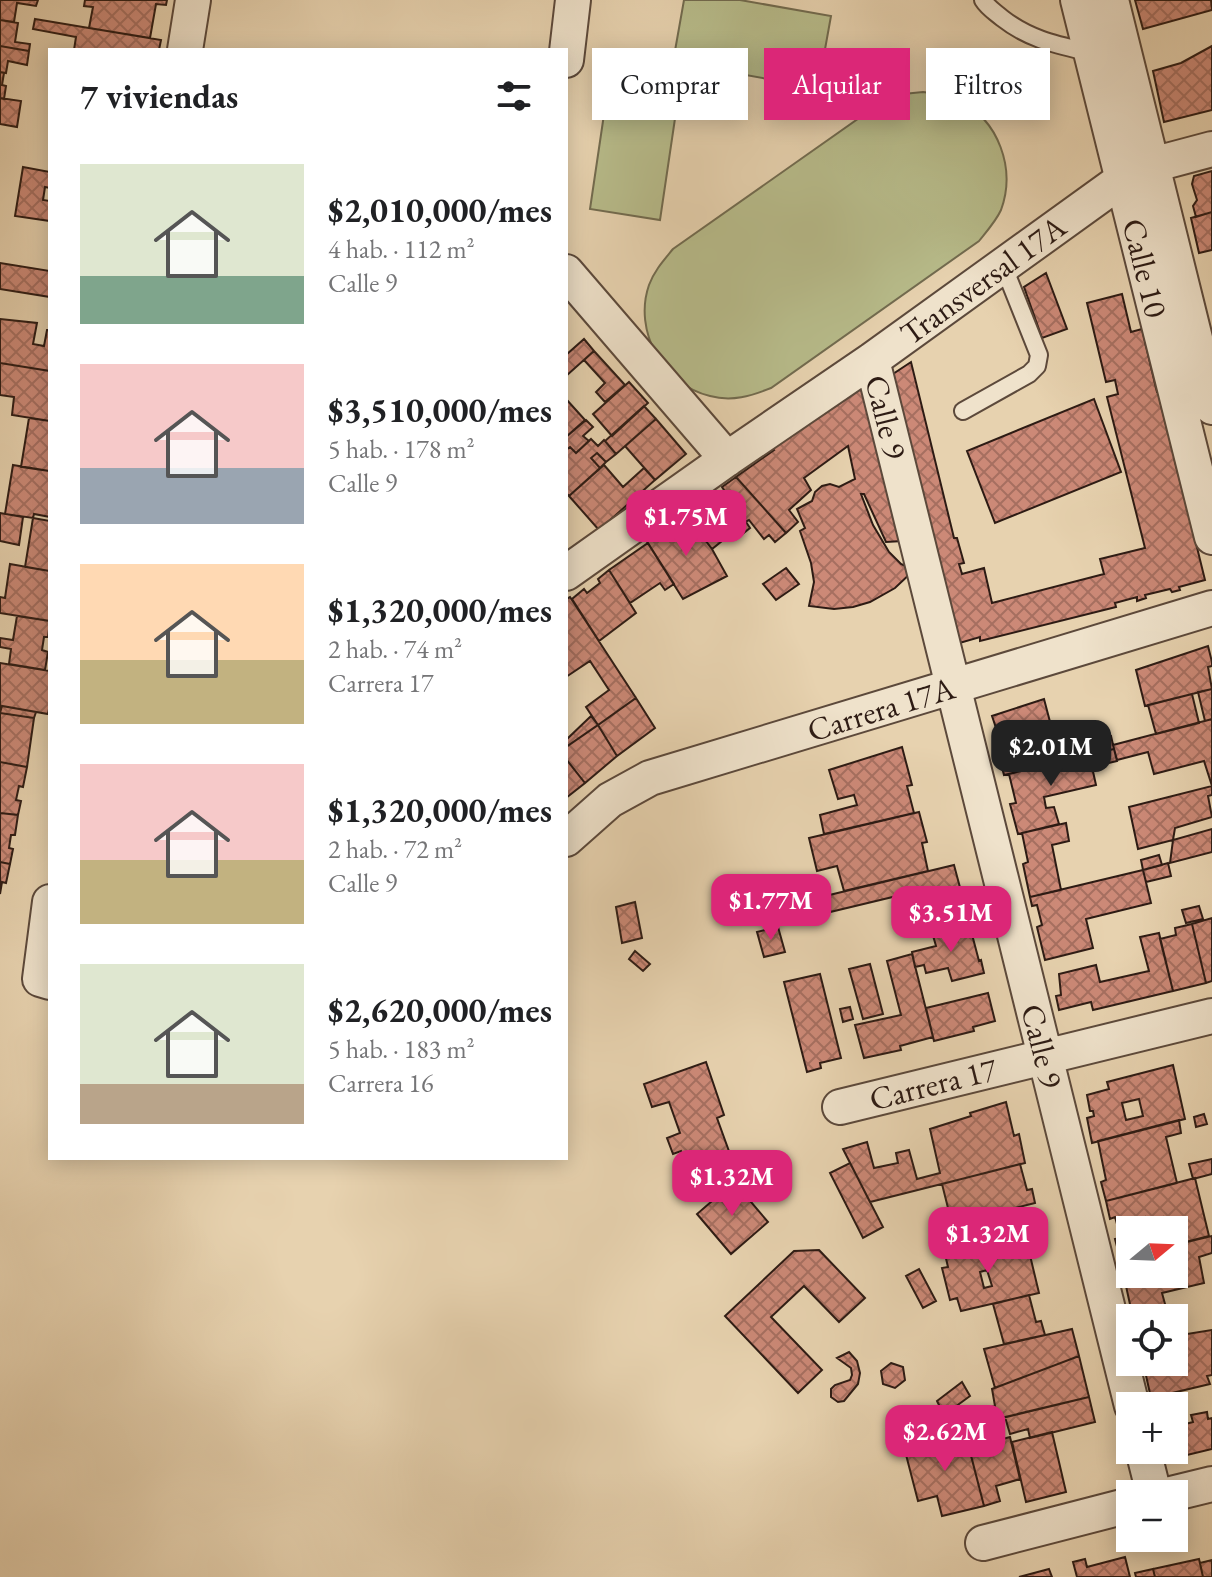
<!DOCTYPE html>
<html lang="es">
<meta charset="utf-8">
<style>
:root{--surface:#fff;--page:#f6f6f6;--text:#202124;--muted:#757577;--accent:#db2777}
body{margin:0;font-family:"EB Garamond",serif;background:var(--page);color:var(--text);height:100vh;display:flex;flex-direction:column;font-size:30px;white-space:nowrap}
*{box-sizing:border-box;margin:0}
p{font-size:26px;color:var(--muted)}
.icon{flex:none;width:44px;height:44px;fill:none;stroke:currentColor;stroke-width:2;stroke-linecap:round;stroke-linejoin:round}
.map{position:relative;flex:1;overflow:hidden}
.sheet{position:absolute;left:48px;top:48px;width:520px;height:1112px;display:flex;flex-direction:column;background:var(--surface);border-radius:0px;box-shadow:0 4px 20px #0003}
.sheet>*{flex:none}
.top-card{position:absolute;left:592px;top:48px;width:500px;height:72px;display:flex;gap:16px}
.needle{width:52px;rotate:71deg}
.tools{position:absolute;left:1116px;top:1216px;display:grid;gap:16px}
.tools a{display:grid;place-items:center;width:72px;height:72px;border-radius:0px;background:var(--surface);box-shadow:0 4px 20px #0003;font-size:40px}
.price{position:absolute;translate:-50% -68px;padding:0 18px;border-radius:16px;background:var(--accent);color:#fff;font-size:26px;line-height:52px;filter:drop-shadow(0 2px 4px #0008)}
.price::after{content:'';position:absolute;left:50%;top:48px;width:24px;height:18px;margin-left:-12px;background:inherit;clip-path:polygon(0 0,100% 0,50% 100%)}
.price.current{background:#222;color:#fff}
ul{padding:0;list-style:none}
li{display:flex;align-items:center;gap:24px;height:200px;padding:0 32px}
li span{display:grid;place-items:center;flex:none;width:224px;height:160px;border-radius:0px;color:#555}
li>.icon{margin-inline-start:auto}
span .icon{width:96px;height:96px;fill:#fffc;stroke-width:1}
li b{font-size:34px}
h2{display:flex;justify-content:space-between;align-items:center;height:96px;padding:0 32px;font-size:34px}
.tag{padding:0 28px;border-radius:0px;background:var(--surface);box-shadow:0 4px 20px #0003;font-size:28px;line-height:72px}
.tag.current{background:var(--accent);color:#fff}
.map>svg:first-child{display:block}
</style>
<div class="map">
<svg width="1212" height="1577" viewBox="0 0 1212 1577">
<defs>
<pattern id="building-cross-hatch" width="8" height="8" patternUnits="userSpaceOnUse" patternTransform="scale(2)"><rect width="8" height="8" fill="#cc8977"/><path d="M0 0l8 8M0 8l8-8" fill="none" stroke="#a66f60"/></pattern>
</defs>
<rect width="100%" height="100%" fill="#e7d2af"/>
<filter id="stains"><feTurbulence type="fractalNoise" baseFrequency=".0025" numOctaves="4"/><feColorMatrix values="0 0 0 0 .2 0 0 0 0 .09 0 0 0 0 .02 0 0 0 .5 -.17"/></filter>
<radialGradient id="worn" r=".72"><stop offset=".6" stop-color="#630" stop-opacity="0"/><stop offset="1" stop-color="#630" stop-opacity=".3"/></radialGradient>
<path fill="#b7bb8a" stroke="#726b4f" stroke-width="2" d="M684,0H740L831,16L818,88L673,62Z
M611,67L681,78L660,220L590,209Z
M923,92C936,94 947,95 959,101C999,120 1016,169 1001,210C996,221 987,231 979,241L771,388C751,396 732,402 710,396C663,385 633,331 649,285C654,271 664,260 673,249L882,102L903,94Z"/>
<path fill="url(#building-cross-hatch)" stroke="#2d1b14" stroke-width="2" fill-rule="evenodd" d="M0,0H38L36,6L17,3L14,22L0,20Z
M85,0H167L166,5L156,4L150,38L89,28L93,7L84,6Z
M1135,0H1211L1212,10L1143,29Z
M35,19L161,40L159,50H74L76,37L33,29Z
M0,20L18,23L15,42L30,44L29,51L0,46Z
M0,46L29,51L27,65L8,61L6,73L0,72Z
M1212,46V110L1164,122L1153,71L1181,63Z
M0,72L4,73L2,85L6,86L4,99L0,98Z
M0,98L21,101L17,127L0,124Z
M23,167L50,172V188L45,187L43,200L50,201V221L15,216Z
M1212,171V212L1196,217L1193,206L1197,200L1192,184L1194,176Z
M1212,212V250L1199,253L1191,218Z
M0,263L50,271V297L0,289Z
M1046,273L1067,329L1042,338L1024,287Z
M1122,294L1131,332L1142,329L1157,392H1161L1162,400L1160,401L1168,433L1171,432L1173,440L1170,441L1172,449L1175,448L1177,457L1174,458L1189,515L1191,514L1194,523H1191L1205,580L1179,587L1180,590L1172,592L1170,589L1145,595L1146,598L1137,601V597L1115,603L1116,607L980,641V637L956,644L887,378L911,362L954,538H957L964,563L959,564L962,574L984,568L992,603L1104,574L1100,559L1145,548L1107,397L1118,394L1115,380L1106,382L1087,303Z
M0,319L37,323L33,344L44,346L47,330H50V371L0,363Z
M584,339L594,351L566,376V355Z
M594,351L625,385L605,402L596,392L605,383L584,360Z
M0,363L50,371V421L12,415L14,397L0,395Z
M629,382L648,403L612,436L593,414Z
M859,388L874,405L902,541L886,542L864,494H861L873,525L889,552L901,564L914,570L895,588L870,602L853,607L834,609L809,606L814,582L811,563L800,531L805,528L797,509L812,501L815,492L822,486L830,484L839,487L855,479L848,446L804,478L811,490L789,510L798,522L786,533L736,477L774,450L772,448Z
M566,399L585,420L566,437Z
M1094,399L1121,472L995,523L967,451Z
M644,406L656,419L616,454L605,441Z
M29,418L50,421V471L21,467Z
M656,419L686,454L655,480L625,446Z
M586,420L593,427L583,436L589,441L576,453L570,447L566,450V437Z
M591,439L598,446L604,440L616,454L606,462L597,453L591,458L600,468L569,496L566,493V450L570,447L576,453Z
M597,453L606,462L600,468L591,458Z
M13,465L50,471V517L34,514L33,518L5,514Z
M604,465L623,487L644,468L655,480L599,530L569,496Z
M736,477L786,533L775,542L769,535L764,539L749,520L745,522L719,493L724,490L722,487Z
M719,493L746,522L750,528L736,539L732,533L712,549L687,516L696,509L698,512L710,503L708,501Z
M0,513L23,517L19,545L0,541Z
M687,516L712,549L727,576L683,599L644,537L657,528L662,535Z
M33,518L50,521V571L25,567Z
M648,543L674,584L665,590L660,583L630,603L609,570Z
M10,564L50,571V621L0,613V597L5,598Z
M786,568L799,584L776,600L763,584Z
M609,570L636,613L599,641L572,599L584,589L587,593L600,583L598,579Z
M570,597L636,698L598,725L586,707L609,690L590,661L566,677V599Z
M17,616L50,621L48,637H44L42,650L48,652L45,670L9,664L11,649L0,647V638L13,640Z
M1208,646L1212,662V666L1208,667L1212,689L1145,706L1136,670Z
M0,663L50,671V704L48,714L2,706L0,713Z
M1212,689V719L1205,721L1198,692Z
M1192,694L1199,723L1156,734L1148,705Z
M636,698L655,728L617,756L598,725Z
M1044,699L1054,737L1070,733L1073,745L1111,736L1114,749L1004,775L996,745L1001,743L992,716Z
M2,706L36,712L34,718L0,713Z
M0,713L34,718L27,767L0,762Z
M591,716L598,725L566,747V740Z
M1212,719V786L1204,761L1154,774L1148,752L1117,760L1113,745Z
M598,725L617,756L585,783L566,759V747Z
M902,747L912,785L907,786L914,813L824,834L820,815L857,805L854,795L838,799L829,770Z
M1114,749L1117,761L1092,767L1096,785L1044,797L1046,808L1054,807L1059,824L1018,834L1010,804L1016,803L1009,774Z
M566,759L585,783L566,798Z
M0,762L27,767L23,787L19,786L16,800L21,801L18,815L0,813Z
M1212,786V795L1208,796L1212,817L1175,828L1173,840L1138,849L1129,807Z
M919,812L927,842L922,843L928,871L844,891L837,866L817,871L809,838Z
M0,813L18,815L15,835H11L9,848L13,849L10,864L0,862Z
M1066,823L1069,841L1052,845L1061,890L1030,897L1023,864L1028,862L1022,833Z
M1212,829V852L1170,863L1173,840Z
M1159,855L1162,865L1143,870L1141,860Z
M0,862L10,864L6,883L2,882L0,894Z
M1168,863L1171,876L1146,882L1143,870Z
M954,865L962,895L957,896L965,924L937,930L926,889L826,913L821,897Z
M1143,870L1151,903L1086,919L1093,948L1045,960L1037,927L1042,925L1037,905L1032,906L1030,897Z
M635,902L642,938L622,943L616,907Z
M1199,906L1203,919L1186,923L1182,910Z
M1212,918V981L1206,983L1192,924Z
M969,923L979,961L981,960L984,973L952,981L948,968L926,973L924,965L915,967L912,952L936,946L932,932Z
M1192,924L1206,983L1173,991L1160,939L1176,935L1175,928Z
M778,927L785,952L764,957L757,932Z
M1159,933L1173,991L1093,1010L1091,1002L1059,1010L1056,996L1061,995L1059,974L1096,965L1100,982L1149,971L1140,937Z
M635,951L650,964L643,971L629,959Z
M912,954L933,1037L900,1046L901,1050L864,1058L855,1025L901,1015L887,961Z
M870,964L883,1014L863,1019L849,969Z
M820,974L841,1058L820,1063L821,1068L807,1072L784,982Z
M988,993L995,1021L973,1027L974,1031L934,1041L926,1008Z
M850,1007L853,1019L843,1022L840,1009Z
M706,1062L724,1115L717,1118L730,1154L689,1174L681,1151L673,1154L667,1138L680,1133L669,1102L652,1107L644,1084Z
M1173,1065L1185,1119L1092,1143L1087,1118L1094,1116L1093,1111H1090L1087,1095L1109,1089L1107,1082ZM1139,1099L1143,1116L1126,1120L1122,1103Z
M1006,1102L1014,1136L1019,1134L1025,1163L870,1202L843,1149L867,1142L874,1168L898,1163L896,1153L909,1150L917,1179L940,1173L930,1129L971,1116L970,1113Z
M1204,1114L1207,1124L1196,1127L1194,1117Z
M1179,1120L1181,1133L1166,1137L1177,1183L1106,1201L1101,1182L1106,1180L1098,1141Z
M1212,1159V1174L1193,1179L1189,1164Z
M850,1163L883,1227L863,1238L830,1173Z
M1020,1164L1027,1190L1032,1189L1035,1203L952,1224L942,1184Z
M1195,1178L1209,1236L1174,1245V1230H1166L1163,1217L1146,1222L1145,1217L1117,1224L1115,1217L1110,1219L1106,1201Z
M734,1182L768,1222L731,1254L697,1214Z
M1145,1217L1146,1222L1163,1217L1166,1230H1130V1256L1120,1258L1115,1239L1120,1238L1117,1224Z
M1212,1236V1253L1199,1257L1204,1283L1162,1293L1168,1315L1161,1318H1133L1126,1286L1131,1285L1125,1257L1130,1256V1274H1174V1245Z
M993,1238L997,1255L1028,1247L1039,1293L961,1311L957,1298L950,1300L942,1268L948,1267L944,1250ZM987,1270L992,1286L984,1288L980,1272Z
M819,1250L865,1298L839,1322L804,1286L771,1317L822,1370L798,1393L725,1316L794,1251Z
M919,1269L936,1301L923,1308L906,1276Z
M1029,1295L1036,1322L1041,1321L1045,1335L1004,1344L993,1304Z
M1072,1329L1079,1356L995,1388L984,1349Z
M1212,1330V1375L1207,1376L1210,1384L1151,1398L1143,1362H1174V1336Z
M849,1352L857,1361L860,1373L858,1384L844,1401L838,1402L831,1397V1389L835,1385L850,1380L852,1375L851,1368L837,1358Z
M1079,1356L1089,1397L990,1421L988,1408L995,1406L992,1389Z
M891,1363L903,1367L905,1380L895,1388L883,1384L881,1371Z
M962,1382L970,1396L944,1415L937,1401Z
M1089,1397L1095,1422L1030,1438L1028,1429L1010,1434L1005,1417Z
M1174,1411L1178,1426L1193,1422L1191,1415L1207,1412L1208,1419L1212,1418V1449L1166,1460L1164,1450H1174Z
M965,1432L984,1506L942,1516L937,1496L918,1501L904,1447Z
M1052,1432L1066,1492L1026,1502L1012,1442Z
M1010,1437L1020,1479L996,1486L1000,1501L984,1506L969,1448Z
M1125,1557L1130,1577H1077L1073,1562L1085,1559L1087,1567Z
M1199,1559L1203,1577H1155L1153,1569Z
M1212,1560V1577H1203L1200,1563Z
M1049,1569L1052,1577H1019Z
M1153,1569L1155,1577H1136L1135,1573Z"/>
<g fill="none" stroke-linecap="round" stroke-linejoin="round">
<g stroke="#5c493b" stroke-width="20">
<path id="service" d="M983,0C988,8 995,12 1002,18C1030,40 1058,45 1092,53
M963,411L1029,374L1037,366L1039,355L1003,265"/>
</g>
<g stroke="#5c493b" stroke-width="38">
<path id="minor" d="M1078,0L1212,537
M1111,0L1212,407
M185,50L193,0
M566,60L573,0
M566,272L727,459
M872,360L1132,1406
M566,573L727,459L872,360L1123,179L1152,165L1212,149
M566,839L610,800L650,778L1212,608
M50,902L40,979L50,982
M840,1107L1212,1016
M1143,1450L1154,1494
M1171,1494L1212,1484
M983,1543L1130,1505"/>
</g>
<use href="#service" stroke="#efe2cb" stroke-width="16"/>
<use href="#minor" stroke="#efe2cb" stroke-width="34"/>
</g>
<g text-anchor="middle" stroke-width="7" stroke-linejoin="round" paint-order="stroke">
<g font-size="32" fill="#2d1b14" stroke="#efe2cb">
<text transform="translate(1145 268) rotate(76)" y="11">Calle 10</text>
<text transform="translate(983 280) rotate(-36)" y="11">Transversal 17A</text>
<text transform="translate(886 417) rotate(76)" y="11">Calle 9</text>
<text transform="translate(881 709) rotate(-17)" y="11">Carrera 17A</text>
<text transform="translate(1042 1046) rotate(76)" y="11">Calle 9</text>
<text transform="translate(933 1084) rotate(-14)" y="11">Carrera 17</text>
</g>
</g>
<rect width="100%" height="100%" filter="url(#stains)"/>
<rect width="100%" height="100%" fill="url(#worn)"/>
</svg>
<div class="tools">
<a><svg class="needle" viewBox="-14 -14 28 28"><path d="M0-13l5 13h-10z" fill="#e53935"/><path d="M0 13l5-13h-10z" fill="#757577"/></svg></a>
<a><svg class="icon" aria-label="locate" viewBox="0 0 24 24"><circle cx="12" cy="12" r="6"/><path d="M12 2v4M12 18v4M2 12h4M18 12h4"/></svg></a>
<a>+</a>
<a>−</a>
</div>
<b class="price" style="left:686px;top:558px">$1.75M</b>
<b class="price current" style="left:1051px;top:788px">$2.01M</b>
<b class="price" style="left:771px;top:942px">$1.77M</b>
<b class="price" style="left:951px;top:954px">$3.51M</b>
<b class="price" style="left:732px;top:1218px">$1.32M</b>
<b class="price" style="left:988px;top:1275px">$1.32M</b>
<b class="price" style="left:945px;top:1473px">$2.62M</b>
<div class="top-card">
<a class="tag">Comprar</a>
<a class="tag current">Alquilar</a>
<a class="tag">Filtros</a>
</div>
<section class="sheet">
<h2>7 viviendas<svg class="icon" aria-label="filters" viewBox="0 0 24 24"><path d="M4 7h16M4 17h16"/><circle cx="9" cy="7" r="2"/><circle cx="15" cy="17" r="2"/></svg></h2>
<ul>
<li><span style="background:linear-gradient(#dfe7d0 70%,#7fa58c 0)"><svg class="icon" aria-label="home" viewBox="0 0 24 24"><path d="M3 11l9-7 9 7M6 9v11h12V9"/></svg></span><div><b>$2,010,000/mes</b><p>4 hab. · 112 m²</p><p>Calle 9</p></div></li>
<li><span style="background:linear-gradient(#f6c9c9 65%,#9aa5b1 0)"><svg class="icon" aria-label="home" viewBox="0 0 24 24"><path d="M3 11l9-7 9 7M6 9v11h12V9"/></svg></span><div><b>$3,510,000/mes</b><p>5 hab. · 178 m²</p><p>Calle 9</p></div></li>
<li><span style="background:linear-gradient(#ffd9b3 60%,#c2b280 0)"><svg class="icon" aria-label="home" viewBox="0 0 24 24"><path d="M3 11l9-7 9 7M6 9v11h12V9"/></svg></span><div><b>$1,320,000/mes</b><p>2 hab. · 74 m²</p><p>Carrera 17</p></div></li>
<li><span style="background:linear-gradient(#f6c9c9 60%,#c2b280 0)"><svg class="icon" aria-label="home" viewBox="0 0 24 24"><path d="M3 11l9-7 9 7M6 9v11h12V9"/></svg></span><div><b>$1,320,000/mes</b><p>2 hab. · 72 m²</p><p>Calle 9</p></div></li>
<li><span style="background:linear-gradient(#dfe7d0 75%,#b9a48a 0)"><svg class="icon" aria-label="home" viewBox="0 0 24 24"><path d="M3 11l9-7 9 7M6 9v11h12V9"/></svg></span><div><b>$2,620,000/mes</b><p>5 hab. · 183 m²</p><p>Carrera 16</p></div></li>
</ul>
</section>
</div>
